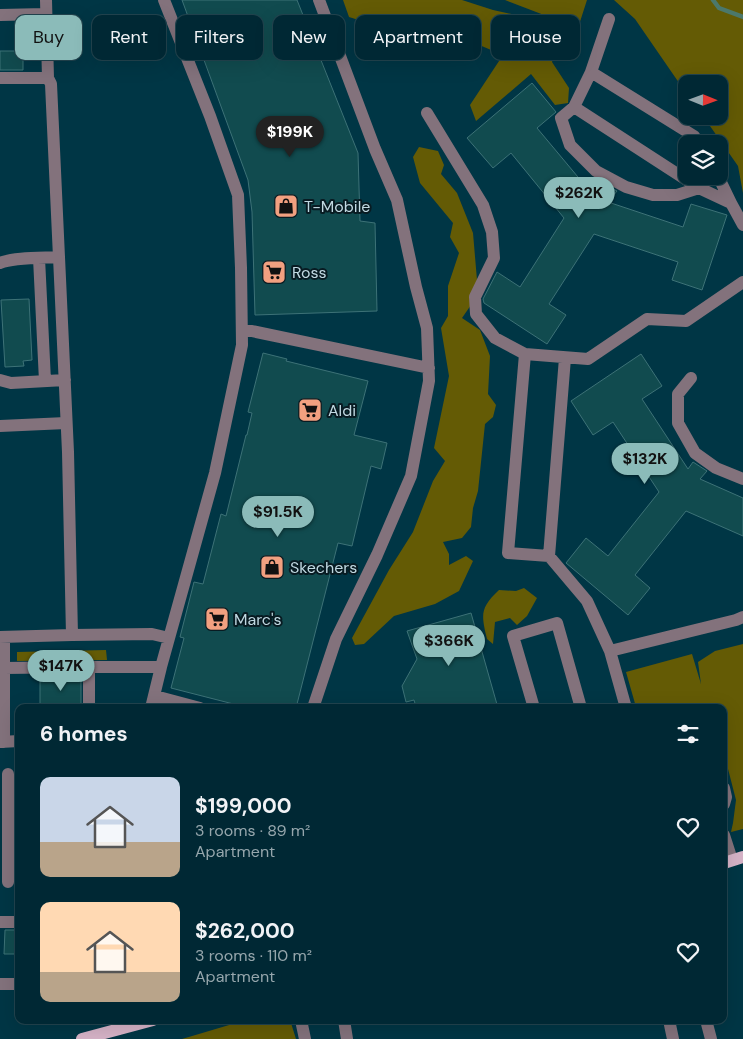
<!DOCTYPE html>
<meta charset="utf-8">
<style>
:root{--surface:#002834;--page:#0e3440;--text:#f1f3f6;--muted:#95a6ac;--line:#22444f;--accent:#8bbbb9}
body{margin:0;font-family:"DM Sans",sans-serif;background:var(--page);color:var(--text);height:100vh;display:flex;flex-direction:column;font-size:19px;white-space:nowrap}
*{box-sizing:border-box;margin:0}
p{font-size:16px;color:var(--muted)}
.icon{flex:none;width:28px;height:28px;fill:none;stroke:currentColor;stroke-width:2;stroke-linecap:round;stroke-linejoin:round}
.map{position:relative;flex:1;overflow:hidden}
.sheet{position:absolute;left:15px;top:704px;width:712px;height:320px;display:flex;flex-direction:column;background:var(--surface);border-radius:10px;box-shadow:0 5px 20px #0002,0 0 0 1px var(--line)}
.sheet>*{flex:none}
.hud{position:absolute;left:15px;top:15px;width:714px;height:45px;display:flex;gap:10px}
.needle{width:32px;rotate:91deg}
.controls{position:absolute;left:678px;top:75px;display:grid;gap:10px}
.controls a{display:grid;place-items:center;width:50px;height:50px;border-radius:10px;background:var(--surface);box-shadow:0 5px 20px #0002,0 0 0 1px var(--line);font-size:25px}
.price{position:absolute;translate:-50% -42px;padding:0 11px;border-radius:18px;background:var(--accent);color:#111;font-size:16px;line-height:32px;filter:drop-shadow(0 1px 2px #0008)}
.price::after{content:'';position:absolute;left:50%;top:30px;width:15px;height:11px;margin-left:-8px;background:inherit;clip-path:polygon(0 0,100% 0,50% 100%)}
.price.on{background:#222;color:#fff}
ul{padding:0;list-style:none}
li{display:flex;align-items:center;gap:15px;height:125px;padding:0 25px}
li span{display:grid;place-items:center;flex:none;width:140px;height:100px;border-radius:10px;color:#555}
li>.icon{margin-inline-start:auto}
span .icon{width:60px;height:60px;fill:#fffc;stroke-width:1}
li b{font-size:21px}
h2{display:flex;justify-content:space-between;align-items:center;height:60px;padding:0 25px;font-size:21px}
.chip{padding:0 18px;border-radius:10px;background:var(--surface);box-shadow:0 5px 20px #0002,0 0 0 1px var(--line);font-size:18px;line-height:45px}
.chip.on{background:var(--accent);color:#111}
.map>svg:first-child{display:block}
</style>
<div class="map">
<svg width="743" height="1039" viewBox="0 0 743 1039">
<rect width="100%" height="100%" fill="#003645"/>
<path fill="#645b05" d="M343,0H462L493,10L549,22L560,36L552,62L569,88L568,103L555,105L531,74L476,121L470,105L503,55L408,15L400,33L349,17Z
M505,0H587L578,28Z
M614,0H743V193L738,166L703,116H719V84H686V93L635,19Z
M419,147L438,151L444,165L441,174L457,193L473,233L477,280L471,305L462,318L480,330L490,356L488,394L496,405L493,417L485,424L478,491L473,508L471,527L462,538L443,542L449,554V565L466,556L473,561L459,591L435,604L394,616L364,644L355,645L352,638L389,570L413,532L433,481L445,461L434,448L449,376L441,328L448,316V286L459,253L450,237L453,223L420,183L413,157Z
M524,588L537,598L527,616L517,625L510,618L495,622L493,644L487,639C481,614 480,608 499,590L516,591Z
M743,644V829L731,832L733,823L736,800L727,765L724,744V728L725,727L724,726V708L636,707L626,672L692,654L701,684L698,662L715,651Z
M106,650L107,660L17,661V652Z
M246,1020H288L291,1023L296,1039H182Z"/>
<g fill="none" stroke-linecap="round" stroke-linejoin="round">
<path stroke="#4b786b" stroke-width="4.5" d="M713,0L719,8L743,17"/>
</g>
<path fill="#114b4f" stroke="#3d7277" d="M182,0H297L358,153L360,221L375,223L377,311L255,315L252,212L248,180Z
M0,51H23V70H0Z
M532,83L556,112L537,128L593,195L601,183L617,191L608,202L683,227L691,204L727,215L702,290L672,280L678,262L594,234L549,304L566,315L547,344L484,303L483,299L497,272L520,287L564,218L511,153L493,168L467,138Z
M29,299L32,360L23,361L24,366L5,367L1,300Z
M263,353L287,359L286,361L368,381L354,435L387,443L381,469L371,466L352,546L338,543L296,708H249L171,688L184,638L180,637L194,582L203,584L221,514L226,516L246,435H247L252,413L248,412Z
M641,354L662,386L642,399L688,469L693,462L707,471L700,479L743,498V536L686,511L635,575L650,588L628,615L566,563L586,538L608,556L659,492L613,422L593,435L571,401Z
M471,613L498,708H425L424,704L416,707L414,700L406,702L402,686L417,659L407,631Z
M81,675V708H40V676Z
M5,930H19V954H4Z"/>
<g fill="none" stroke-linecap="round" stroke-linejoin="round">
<path stroke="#83727c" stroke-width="12" d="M0,15L45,14
M609,19L591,72L694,136L699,144
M591,72L574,107L699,188L731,203
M0,78H48
M574,107L561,118L570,145L596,171L626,187L653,195H677L699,188
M427,113L483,205L492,232L494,258L475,297L476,314L495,338L525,354
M718,176L731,203L743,225
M39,258L45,381
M0,263C14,257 43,258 59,257
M242,329L429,368
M691,378L678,394V423L695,453L716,468L743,479
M0,380L11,383L65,380
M0,426L66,423
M549,556L565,358
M72,635L152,634L169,638
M0,637L72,635L68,452L51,84L48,78L46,0
M610,651L587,601L549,556L508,553L525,354L588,359L647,319L686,321L743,282
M4,668L89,667
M155,696L200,708
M89,708V667H161
M151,708L161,667L215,473L242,345L241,268L238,195L210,116L164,0
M313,708L336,639L377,555L411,476L429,381L427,328L416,287L397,200L375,149L319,0
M534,708L513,636L557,623L581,708
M626,708L610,651L736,620L743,617
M0,742L19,741
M4,742V637
M8,774V882
M724,788L726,797L724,804
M724,835L732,860
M0,922H19
M0,984H19
M301,1020L305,1039
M344,1020L347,1039
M669,1020L673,1039
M706,1020L711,1039"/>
<path stroke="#d6b3c7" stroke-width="12" d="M724,863L743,857
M82,1039L153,1020"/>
</g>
<defs>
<g id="shop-square" transform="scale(1.25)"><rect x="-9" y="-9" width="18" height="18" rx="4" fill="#f2a080" stroke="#081b22"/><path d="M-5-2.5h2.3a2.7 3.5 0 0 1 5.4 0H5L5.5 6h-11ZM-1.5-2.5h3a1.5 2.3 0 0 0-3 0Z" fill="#111"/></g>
<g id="supermarket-square" transform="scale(1.25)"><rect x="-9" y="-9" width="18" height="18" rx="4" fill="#f2a080" stroke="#081b22"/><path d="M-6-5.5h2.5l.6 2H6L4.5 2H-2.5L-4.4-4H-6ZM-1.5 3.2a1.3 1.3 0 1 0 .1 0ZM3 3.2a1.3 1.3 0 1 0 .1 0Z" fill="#111"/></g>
</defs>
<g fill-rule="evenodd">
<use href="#shop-square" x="286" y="206"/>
<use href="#supermarket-square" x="274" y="272"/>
<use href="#supermarket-square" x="310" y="410"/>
<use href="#shop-square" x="272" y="567"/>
<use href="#supermarket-square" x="217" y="619"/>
</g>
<g text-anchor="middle" stroke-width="4" stroke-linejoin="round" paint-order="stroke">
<g font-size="16" fill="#c1d9e2" stroke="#081b22" text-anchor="start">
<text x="304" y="212">T-Mobile</text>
<text x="292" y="278">Ross</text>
<text x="328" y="416">Aldi</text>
<text x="290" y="573">Skechers</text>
<text x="234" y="625">Marc's</text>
</g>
</g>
</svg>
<div class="controls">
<a><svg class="needle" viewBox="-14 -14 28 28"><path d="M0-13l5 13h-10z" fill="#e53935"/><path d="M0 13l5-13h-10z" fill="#95a6ac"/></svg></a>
<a><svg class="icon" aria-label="layers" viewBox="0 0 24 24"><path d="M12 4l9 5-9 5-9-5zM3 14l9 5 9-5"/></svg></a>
</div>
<b class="price on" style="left:290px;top:158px">$199K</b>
<b class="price" style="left:579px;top:219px">$262K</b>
<b class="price" style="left:645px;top:485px">$132K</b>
<b class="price" style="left:278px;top:538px">$91.5K</b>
<b class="price" style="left:449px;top:667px">$366K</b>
<b class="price" style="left:61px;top:692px">$147K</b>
<div class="hud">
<a class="chip on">Buy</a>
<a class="chip">Rent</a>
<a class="chip">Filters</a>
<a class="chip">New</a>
<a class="chip">Apartment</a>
<a class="chip">House</a>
</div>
<section class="sheet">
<h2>6 homes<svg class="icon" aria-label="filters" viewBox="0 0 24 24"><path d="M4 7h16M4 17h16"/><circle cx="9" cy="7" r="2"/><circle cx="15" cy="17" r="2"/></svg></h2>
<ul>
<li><span style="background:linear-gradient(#c9d6e8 65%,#b9a48a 0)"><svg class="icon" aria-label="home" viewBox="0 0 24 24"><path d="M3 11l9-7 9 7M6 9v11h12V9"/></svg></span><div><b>$199,000</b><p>3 rooms · 89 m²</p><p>Apartment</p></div><svg class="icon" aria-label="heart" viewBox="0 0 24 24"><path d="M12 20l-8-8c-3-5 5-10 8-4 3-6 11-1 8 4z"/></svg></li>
<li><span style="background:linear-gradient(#ffd9b3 70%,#b9a48a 0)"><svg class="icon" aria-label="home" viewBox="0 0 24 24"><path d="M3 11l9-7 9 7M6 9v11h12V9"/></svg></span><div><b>$262,000</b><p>3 rooms · 110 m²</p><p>Apartment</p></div><svg class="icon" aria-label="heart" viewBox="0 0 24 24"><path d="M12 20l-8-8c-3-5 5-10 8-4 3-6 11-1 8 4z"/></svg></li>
</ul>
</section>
</div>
